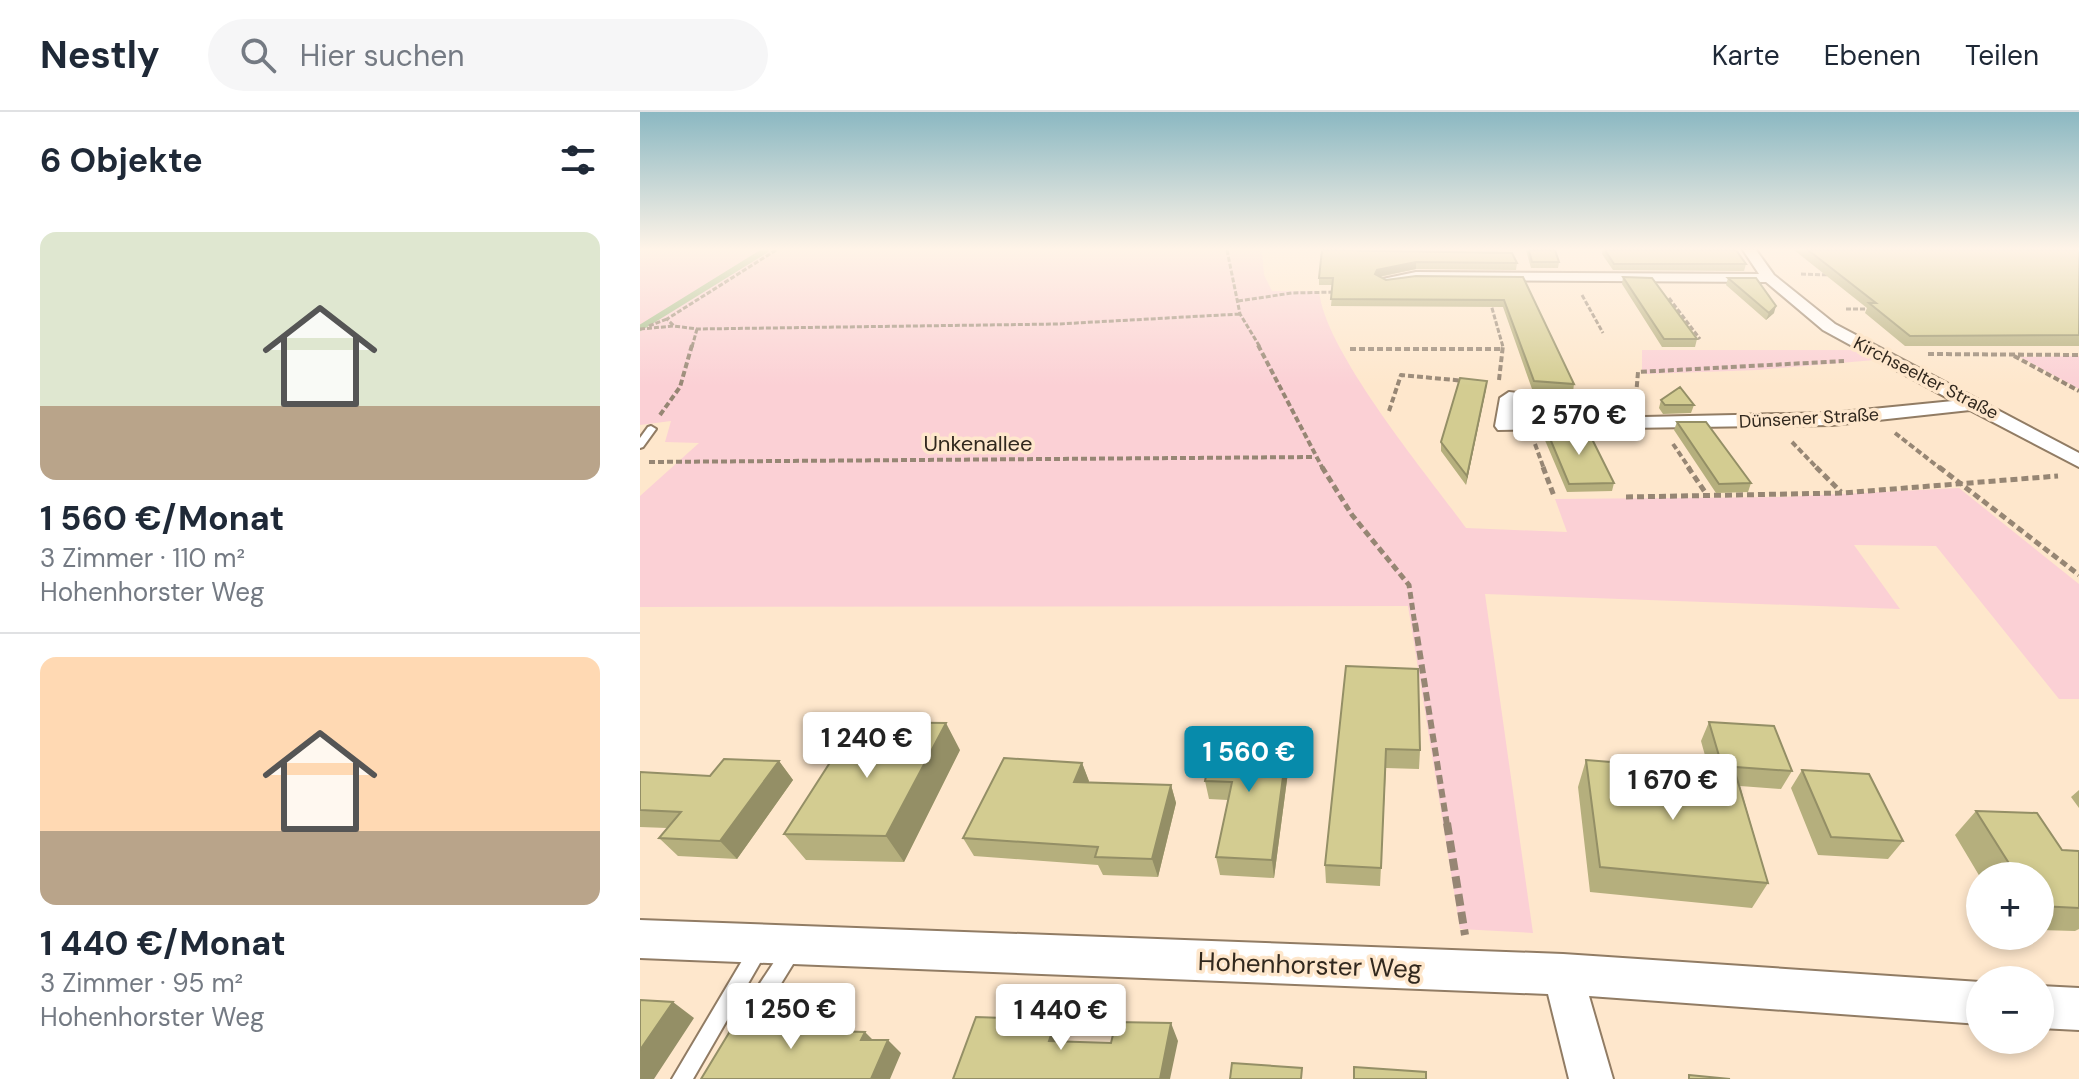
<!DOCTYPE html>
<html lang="de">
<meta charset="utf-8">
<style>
:root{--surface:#fff;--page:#f6f6f7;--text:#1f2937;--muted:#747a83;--line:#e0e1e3;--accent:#078bab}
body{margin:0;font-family:"DM Sans",sans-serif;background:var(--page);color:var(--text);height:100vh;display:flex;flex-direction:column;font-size:30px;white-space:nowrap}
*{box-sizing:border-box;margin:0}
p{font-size:26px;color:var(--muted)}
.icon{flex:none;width:44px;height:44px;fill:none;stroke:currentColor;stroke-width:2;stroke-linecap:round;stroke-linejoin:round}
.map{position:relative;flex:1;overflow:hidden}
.sheet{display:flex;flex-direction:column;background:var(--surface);width:640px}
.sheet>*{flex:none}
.controls{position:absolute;left:1326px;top:750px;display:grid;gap:16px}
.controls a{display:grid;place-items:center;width:88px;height:88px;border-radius:50%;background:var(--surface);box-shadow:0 4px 12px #0003;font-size:40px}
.price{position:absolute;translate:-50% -68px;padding:0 18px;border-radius:8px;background:#fff;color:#222;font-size:26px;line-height:52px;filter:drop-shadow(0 2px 4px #0008)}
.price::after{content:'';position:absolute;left:50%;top:48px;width:24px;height:18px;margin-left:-12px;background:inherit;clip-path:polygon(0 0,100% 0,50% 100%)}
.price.current{background:var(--accent);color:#fff}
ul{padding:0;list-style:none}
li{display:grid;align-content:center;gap:16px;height:424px;padding:0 40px}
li+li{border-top:2px solid var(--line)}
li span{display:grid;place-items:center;height:248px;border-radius:16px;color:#555}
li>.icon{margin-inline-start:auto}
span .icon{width:144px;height:144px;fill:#fffc;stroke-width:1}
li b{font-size:34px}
h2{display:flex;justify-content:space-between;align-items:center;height:96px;padding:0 40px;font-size:34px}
header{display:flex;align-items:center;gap:48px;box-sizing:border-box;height:112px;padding:0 40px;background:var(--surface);border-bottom:2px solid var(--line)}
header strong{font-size:38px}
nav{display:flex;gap:44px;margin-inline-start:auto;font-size:28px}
.search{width:560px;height:72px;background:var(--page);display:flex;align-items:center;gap:20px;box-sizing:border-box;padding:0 28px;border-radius:44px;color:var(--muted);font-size:30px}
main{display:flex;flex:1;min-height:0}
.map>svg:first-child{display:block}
</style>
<header>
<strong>Nestly</strong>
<div class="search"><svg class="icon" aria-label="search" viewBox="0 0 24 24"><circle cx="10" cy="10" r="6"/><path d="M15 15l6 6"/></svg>Hier suchen</div>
<nav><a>Karte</a><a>Ebenen</a><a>Teilen</a></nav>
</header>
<main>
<section class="sheet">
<h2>6 Objekte<svg class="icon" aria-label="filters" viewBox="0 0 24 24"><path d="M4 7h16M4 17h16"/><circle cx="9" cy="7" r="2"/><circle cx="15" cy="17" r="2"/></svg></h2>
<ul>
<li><span style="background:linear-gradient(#dfe7d0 70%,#b9a48a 0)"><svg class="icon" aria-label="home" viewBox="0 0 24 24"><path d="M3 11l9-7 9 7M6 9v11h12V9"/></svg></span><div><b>1 560 €/Monat</b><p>3 Zimmer · 110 m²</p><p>Hohenhorster Weg</p></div></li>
<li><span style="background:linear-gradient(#ffd9b3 70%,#b9a48a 0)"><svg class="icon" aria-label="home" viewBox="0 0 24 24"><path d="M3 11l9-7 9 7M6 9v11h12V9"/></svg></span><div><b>1 440 €/Monat</b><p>3 Zimmer · 95 m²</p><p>Hohenhorster Weg</p></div></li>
</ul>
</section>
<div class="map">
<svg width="1439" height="967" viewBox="0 0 1439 967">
<rect width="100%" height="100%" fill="#fee7cc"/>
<path fill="#fbd0d5" d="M0,138H622L624,163L632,179H679C685,240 787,362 826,416L927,420L915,387L1142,385L1319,376L1439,472V587H1419L1296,434L1214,433L1260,497L845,482L893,821L820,817L768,494L0,495V384L59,331L25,330L31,309L0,313Z
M1002,238H1214L1235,248L1118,258L1006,262L1002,258Z
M1439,244V277L1380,245Z
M876,292L964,301L971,305L876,308Z"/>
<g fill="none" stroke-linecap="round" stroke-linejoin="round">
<path stroke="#a1bd8a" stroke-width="6" d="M0,216L126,138"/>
<g stroke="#917c64" stroke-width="4">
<path id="service" d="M11,314L16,317L3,335L0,336V326L8,315Z
M118,829L124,832L127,838L124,844L53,967H32L112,832Z
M152,829L158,832L161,838L158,844L113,917L106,920L99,917L96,910L99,903L146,832Z"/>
</g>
<g stroke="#917c64" stroke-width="4">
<path id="minor" d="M1103,138H1116L1134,163L1195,212L1439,341V355L1330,298L1192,313L858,318L855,314L860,286L869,280L977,291L1004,305L1192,301L1313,289L1183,218L1126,170L776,168L745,172L738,168L776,160L1119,162ZM877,292L972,302L978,306L876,308Z
M0,808L923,842L1340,870V912L949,884L973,967H929L908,882L0,846Z
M1400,874L1439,876V918L1400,916Z"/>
</g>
<path stroke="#968674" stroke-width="3" stroke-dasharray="5 2" stroke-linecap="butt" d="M136,138L27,207L34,214L57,217L418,212L600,202
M587,138L600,202L620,235
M1161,162L1191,163
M942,183L963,221
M1029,186L1060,227
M598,189L652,181L698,180
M850,189L863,235
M1206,197H1232
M9,214L27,207
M0,217L34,214
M52,235L57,217"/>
<path stroke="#968674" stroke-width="4" stroke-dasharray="6 3" stroke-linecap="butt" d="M618,233L683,357
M710,237H863
M1288,242L1439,243
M1374,244L1439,279
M859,268L863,233
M996,284L998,260L1204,249
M749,299L761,263L825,269
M20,303L40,275L52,233
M1255,321L1301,357
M1152,330L1178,357
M895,332L904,357
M1033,332L1050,357
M9,350L675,345"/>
<path stroke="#968674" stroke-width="5" stroke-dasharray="7 4" stroke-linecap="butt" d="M682,355L712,403L769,473L775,513
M903,355L914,384
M1048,355L1067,383
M1176,355L1201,380
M1299,355L1439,463
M986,385L1202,381L1418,364"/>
<path stroke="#968674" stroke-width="6" stroke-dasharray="9 5" stroke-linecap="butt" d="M775,511L807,713"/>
<path stroke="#968674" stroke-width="8" stroke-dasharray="12 6" stroke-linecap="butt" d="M807,711L825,823"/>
<use href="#service" fill="#fff" fill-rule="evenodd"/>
<use href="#minor" fill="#fff" fill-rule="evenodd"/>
</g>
<path fill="#b5af7d" d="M886,138H915L919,150L918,156H891Z
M963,138H1096L1106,152L1104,159L973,158L962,142Z
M1154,138H1439V234H1265L1225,201L1227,196Z
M708,139L877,151L876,158L776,157L740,165L746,168L883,165L934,272L933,280L892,277L863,195L691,194L693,173H679V166Z
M983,165L1057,227L1055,235H1022L982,172Z
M1088,166L1134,201L1126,208L1086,173Z
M846,277L826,373L801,339V330Z
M1021,288L1054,293L1051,301L1023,302L1019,296Z
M1037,310L1111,371L1108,380L1076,381L1034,318Z
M906,317L974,371L972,379L927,380L904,326Z
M706,554L780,638L779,657L746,656L740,774L686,771L685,753Z
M1069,610L1152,659L1141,677L1100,674L1128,771L1112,796L950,780L938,675L946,648L1069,658L1061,629Z
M320,638L264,750L166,748L144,722Z
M650,645L634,766L580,763L576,745L588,688L569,687L565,669Z
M139,649L153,668L97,747L38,744L19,726L27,716L0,715V660L70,664Z
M442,651L449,670L531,673L536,691L518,765L463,763L458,753L334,744L323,726Z
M1162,658L1263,729L1248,747L1178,743L1151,676Z
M1439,678V696L1431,685Z
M1336,699L1422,738L1439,739V817L1435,819L1400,818V764H1340V765L1315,723Z"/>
<path fill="#948f66" d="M776,150V157L737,165L735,162L737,158Z
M1136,194L1134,201L1126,208L1129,201Z
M847,269L846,277L826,373L827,364Z
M306,611L320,638L264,750L246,724Z
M648,627L650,645L634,766L632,748Z
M139,649L153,668L97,747L80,729Z
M442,651L449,669L441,688L434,670Z
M531,673L536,691L518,765L512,747Z
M33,890L54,906L14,967H0V938Z
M157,898L172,911L161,931L146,918Z
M416,908L427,925L420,946L409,929Z
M531,911L538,929L530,967H520Z
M225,920L238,933L221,928Z
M248,928L261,941L250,967H231Z"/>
<path fill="#d3cc91" stroke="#948f66" stroke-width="2" d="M682,138L872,141L877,151L776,150L737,158L735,162L746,168L776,164L883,165L934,272L894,269L864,188L691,187L693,166H679Z
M889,138H915L919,150H892Z
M965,138H1096L1106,152H974Z
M1168,138H1439V223L1270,224L1229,191H1236Z
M983,165L1012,166L1057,227H1024Z
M1088,166H1116L1136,194L1129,201Z
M820,266L847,269L827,364L801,330Z
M1040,275L1054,293H1025L1021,288Z
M1037,310H1066L1111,371L1079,372Z
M906,317H947L974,371L929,372Z
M706,554L778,557L780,638L746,637L741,756L685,753Z
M216,610L306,611L246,724L144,722Z
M1069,610L1134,614L1152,659L1082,654Z
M574,625L648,627L632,748L576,745L592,670L565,669Z
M364,646L442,651L434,670L531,673L512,747L455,745L458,735L323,726Z
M84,647L139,649L80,729L19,726L41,700L0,698V660L70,664Z
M946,648L1095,660L1128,771L960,755Z
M1162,658L1229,662L1263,729L1191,725Z
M1336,699L1397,701L1422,738L1439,739V796L1400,794V764H1377Z
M0,888L33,890L0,938Z
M104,896L157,898L146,918L225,920L221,928H248L231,967H61Z
M336,905L416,908L409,929L471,931L476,910L531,911L520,967H313Z
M592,951L662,956L661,967H590Z
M714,955L786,960V967H714Z
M1049,963L1090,967H1049Z"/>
<linearGradient id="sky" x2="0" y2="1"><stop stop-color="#8bb8c2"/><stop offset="0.5" stop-color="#fff4e8"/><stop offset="1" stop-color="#fff4e8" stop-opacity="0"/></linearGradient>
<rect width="1439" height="274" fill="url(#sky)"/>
<g text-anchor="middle" stroke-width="7" stroke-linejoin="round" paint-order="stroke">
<g font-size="18" fill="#31281e" stroke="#fee7cc">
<text transform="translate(1286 266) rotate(27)" y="6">Kirchseelter Straße</text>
<text transform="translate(1169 306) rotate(-3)" y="6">Dünsener Straße</text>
</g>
<g font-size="22" fill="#31281e" stroke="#fee7cc">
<text x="338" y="339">Unkenallee</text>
</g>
<g font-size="26" fill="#31281e" stroke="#fee7cc">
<text transform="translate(670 853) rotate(2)" y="9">Hohenhorster Weg</text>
</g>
</g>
</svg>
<div class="controls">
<a>+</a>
<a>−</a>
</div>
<b class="price" style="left:939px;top:345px">2 570 €</b>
<b class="price" style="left:227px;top:668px">1 240 €</b>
<b class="price current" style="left:609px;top:682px">1 560 €</b>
<b class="price" style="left:1033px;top:710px">1 670 €</b>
<b class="price" style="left:151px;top:939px">1 250 €</b>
<b class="price" style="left:421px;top:940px">1 440 €</b>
</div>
</main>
